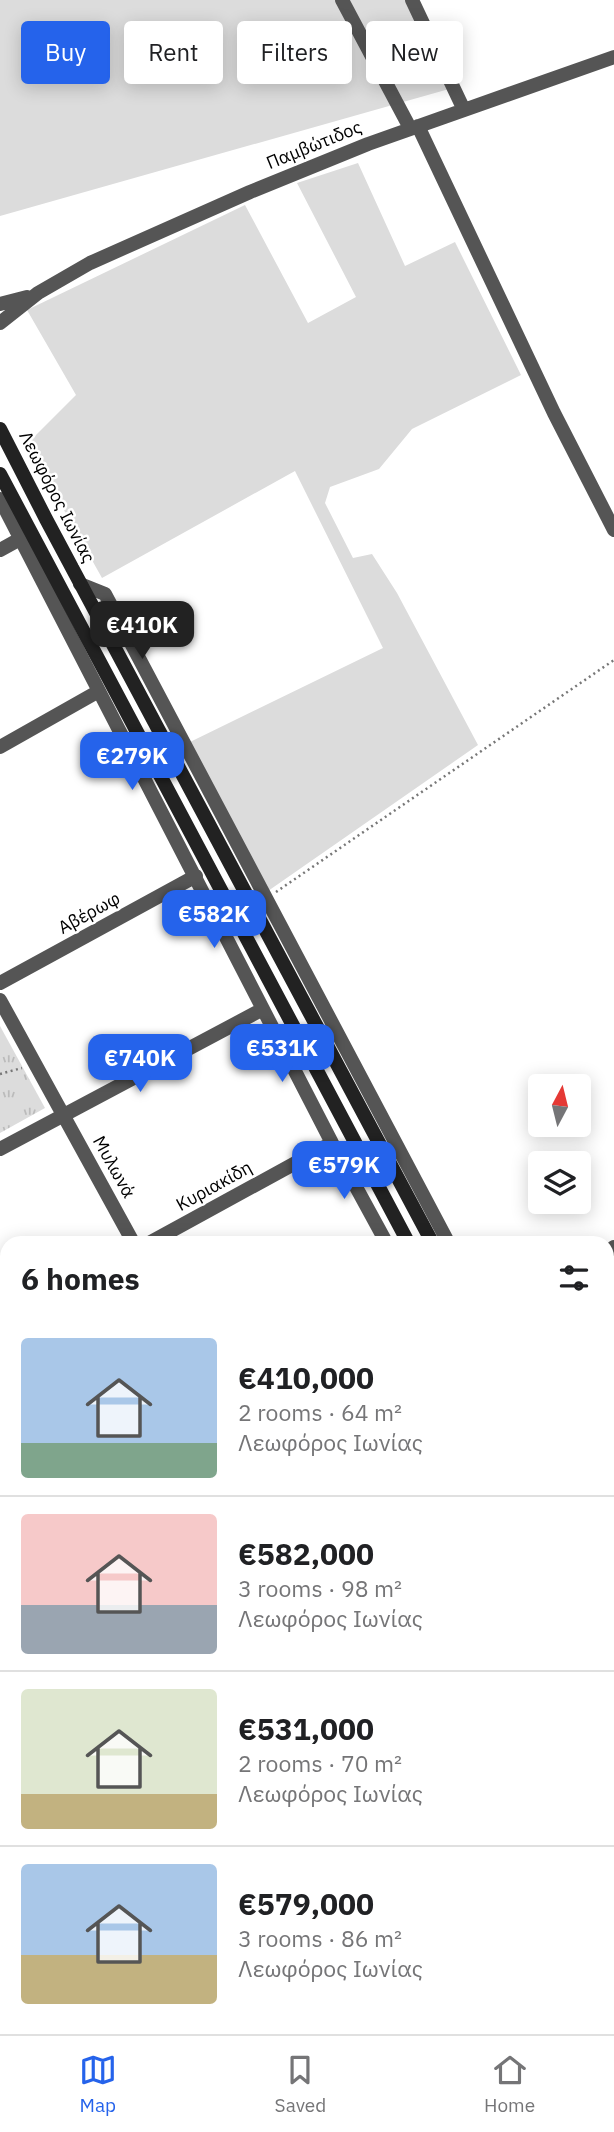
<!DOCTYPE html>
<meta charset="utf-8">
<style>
:root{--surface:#fff;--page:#f6f6f6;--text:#202124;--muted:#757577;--line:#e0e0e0;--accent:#2563eb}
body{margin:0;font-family:"IBM Plex Sans",sans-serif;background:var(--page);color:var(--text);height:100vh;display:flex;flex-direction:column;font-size:26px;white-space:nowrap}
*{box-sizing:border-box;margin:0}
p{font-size:23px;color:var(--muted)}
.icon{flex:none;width:38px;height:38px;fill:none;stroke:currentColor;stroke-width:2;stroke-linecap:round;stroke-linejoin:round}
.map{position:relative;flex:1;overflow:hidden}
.panel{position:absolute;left:0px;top:1236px;width:614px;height:800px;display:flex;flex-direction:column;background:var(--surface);border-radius:21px 21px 0 0;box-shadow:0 4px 18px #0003}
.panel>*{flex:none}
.hud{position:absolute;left:21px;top:21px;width:572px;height:63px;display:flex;gap:14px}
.needle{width:46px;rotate:7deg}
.tools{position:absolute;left:528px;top:1074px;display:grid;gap:14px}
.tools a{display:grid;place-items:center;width:63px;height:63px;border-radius:7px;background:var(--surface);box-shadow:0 4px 18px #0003;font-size:35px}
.price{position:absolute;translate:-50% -60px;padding:0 16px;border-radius:14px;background:var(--accent);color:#fff;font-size:23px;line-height:46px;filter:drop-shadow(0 2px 4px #0008)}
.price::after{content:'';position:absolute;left:50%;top:42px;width:21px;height:16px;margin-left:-10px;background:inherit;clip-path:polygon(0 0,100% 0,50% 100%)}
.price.selected{background:#222;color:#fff}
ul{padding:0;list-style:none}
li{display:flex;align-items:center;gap:21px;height:175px;padding:0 21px}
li+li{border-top:2px solid var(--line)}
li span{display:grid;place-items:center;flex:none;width:196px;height:140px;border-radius:7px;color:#555}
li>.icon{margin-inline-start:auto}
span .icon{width:84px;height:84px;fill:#fffc;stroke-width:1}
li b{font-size:30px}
h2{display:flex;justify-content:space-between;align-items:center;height:84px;padding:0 21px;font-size:30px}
.tag{padding:0 24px;border-radius:7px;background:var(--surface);box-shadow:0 4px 18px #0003;font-size:24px;line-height:63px}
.tag.selected{background:var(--accent);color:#fff}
.menu{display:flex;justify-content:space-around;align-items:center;height:98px;border-top:2px solid var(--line);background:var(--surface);font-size:19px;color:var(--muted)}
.menu a{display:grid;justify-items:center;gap:4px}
.menu .selected{color:var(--accent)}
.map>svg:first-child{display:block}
</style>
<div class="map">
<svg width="614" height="2034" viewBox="0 0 614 2034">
<defs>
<pattern id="park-tufts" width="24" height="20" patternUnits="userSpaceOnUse" patternTransform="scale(1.75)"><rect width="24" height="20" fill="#dcdcdc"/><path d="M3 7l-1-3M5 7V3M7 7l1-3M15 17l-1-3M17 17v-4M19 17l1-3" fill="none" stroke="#bbb"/></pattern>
</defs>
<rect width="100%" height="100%" fill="#fff"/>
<path fill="#dcdcdc" d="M0,0H418L449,89L0,216Z
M358,163L405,266L455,242L521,375L412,429L379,469L330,487L325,503L353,558L372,554L397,593L478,745L268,891L190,742L383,648L295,471L102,578L27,444L76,395L27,310L245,205L308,323L356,297L297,183Z"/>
<path fill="url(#park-tufts)" d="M0,1026L45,1108L0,1133Z"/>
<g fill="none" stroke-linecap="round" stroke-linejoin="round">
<path stroke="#777" stroke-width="2.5" stroke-dasharray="2 3.5" stroke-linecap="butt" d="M276,892L614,660
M0,1074L22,1068"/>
<path stroke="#555" stroke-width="14" d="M342,0L410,128
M412,0L464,110
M418,126L554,413L614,530
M0,304L27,297
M0,323L38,293L90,263L250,192L368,144L614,57
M0,499L332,1143L386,1242
M0,550L20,539
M80,584L105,594L448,1242
M0,747L99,691
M0,983L196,876
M0,1000L133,1242
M0,1149L263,1009
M151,1242L332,1143
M607,1252L614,1247
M0,1324L7,1321
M607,1543L614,1555
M0,1597L7,1594
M607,1659L614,1672
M0,1711L7,1724
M607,1712L614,1708
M0,1861L7,1858
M607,2012L614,2022
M0,2020L6,2034
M157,2028L160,2034
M69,2034L78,2028
M480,2034L485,2028"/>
<path stroke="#222" stroke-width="14" d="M0,429L46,519L432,1242
M0,474L408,1242
M0,1485L7,1496
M607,1577L614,1590
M607,1622L614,1635
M364,2028L368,2034
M334,2034L342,2028"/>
</g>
<g text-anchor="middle" stroke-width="5" stroke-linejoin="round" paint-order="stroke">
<g font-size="18" fill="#000" stroke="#fff">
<text transform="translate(314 145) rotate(-22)" y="6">Παμβώτιδος</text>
<text transform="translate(57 497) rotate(63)" y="6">Λεωφόρος Ιωνίας</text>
<text transform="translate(89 913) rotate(-29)" y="6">Αβέρωφ</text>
<text transform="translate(114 1167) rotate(61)" y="6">Μυλωνά</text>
<text transform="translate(214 1186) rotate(-29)" y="6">Κυριακίδη</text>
</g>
</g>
</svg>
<div class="tools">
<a><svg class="needle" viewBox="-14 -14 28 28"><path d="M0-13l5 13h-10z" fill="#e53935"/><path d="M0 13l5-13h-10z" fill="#757577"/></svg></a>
<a><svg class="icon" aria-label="layers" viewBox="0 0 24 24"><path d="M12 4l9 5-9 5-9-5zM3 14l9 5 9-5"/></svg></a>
</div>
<b class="price selected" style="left:142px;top:661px">€410K</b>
<b class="price" style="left:132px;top:792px">€279K</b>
<b class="price" style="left:214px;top:950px">€582K</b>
<b class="price" style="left:282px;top:1084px">€531K</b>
<b class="price" style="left:140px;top:1094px">€740K</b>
<b class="price" style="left:344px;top:1201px">€579K</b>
<div class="hud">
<a class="tag selected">Buy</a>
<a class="tag">Rent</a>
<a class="tag">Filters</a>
<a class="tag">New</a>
</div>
<section class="panel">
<h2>6 homes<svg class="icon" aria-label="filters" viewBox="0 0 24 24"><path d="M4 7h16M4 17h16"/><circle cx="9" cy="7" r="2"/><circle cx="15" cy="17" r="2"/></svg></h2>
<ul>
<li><span style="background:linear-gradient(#a9c7e8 75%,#7fa58c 0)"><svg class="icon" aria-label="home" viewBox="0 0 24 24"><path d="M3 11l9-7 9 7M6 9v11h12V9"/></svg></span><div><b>€410,000</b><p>2 rooms · 64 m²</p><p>Λεωφόρος Ιωνίας</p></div></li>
<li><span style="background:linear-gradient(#f6c9c9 65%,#9aa5b1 0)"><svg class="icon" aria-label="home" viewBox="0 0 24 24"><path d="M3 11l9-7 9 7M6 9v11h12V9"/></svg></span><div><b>€582,000</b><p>3 rooms · 98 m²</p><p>Λεωφόρος Ιωνίας</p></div></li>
<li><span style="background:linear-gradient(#dfe7d0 75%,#c2b280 0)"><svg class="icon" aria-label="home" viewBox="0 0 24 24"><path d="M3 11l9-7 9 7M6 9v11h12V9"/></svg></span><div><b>€531,000</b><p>2 rooms · 70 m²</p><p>Λεωφόρος Ιωνίας</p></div></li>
<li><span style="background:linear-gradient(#a9c7e8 65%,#c2b280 0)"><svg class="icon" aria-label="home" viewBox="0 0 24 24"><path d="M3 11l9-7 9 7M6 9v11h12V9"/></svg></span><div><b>€579,000</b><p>3 rooms · 86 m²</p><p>Λεωφόρος Ιωνίας</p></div></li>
</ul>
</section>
</div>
<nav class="menu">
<a class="selected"><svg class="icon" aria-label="map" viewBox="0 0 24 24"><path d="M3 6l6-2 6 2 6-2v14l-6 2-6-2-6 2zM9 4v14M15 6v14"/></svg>Map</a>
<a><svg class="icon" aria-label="saved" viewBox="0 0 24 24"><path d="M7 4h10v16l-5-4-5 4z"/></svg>Saved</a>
<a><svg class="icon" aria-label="home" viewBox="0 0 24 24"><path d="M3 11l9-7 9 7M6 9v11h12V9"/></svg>Home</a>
</nav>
